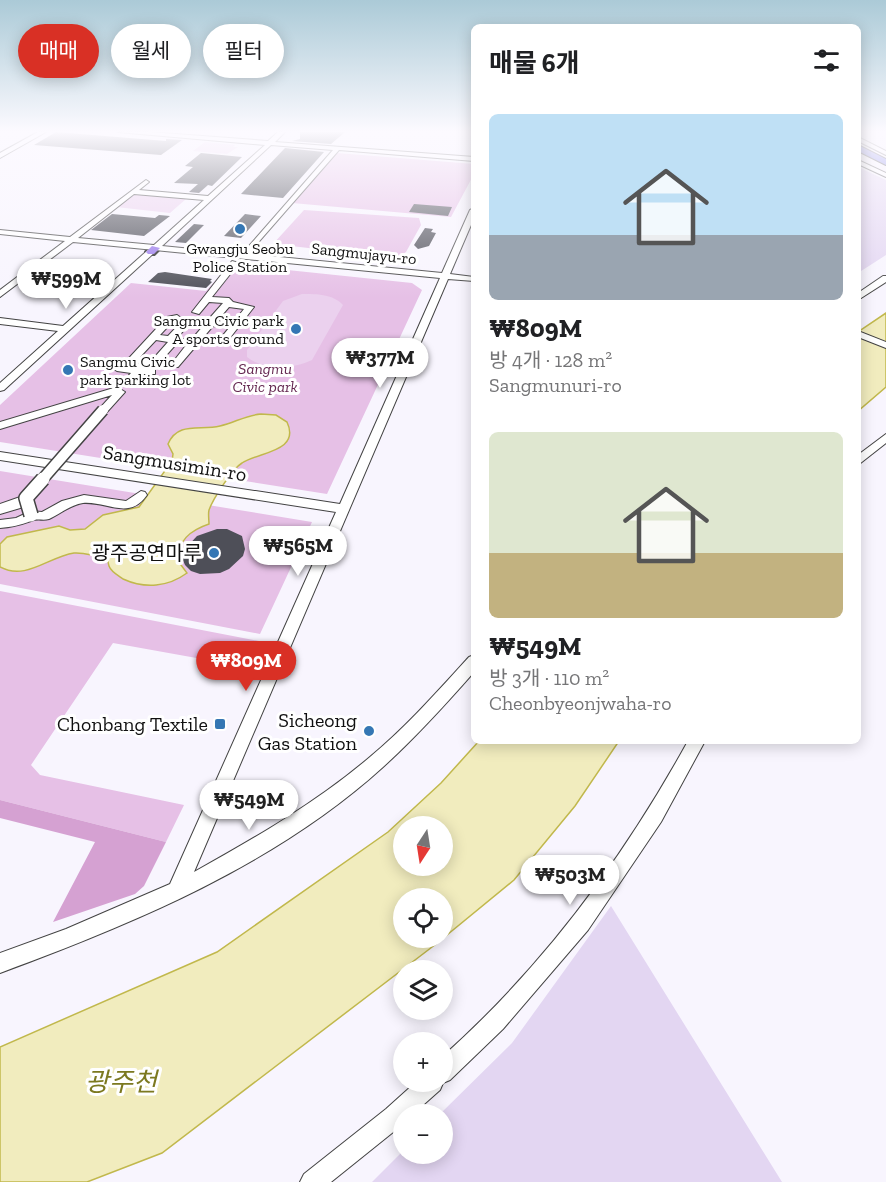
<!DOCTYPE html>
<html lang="ko">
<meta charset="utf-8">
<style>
:root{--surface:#fff;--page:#f6f6f6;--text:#202124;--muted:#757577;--accent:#d93025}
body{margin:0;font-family:"Zilla Slab","Noto Sans KR",serif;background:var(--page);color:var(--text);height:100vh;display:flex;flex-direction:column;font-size:22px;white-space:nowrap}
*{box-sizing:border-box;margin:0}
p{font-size:20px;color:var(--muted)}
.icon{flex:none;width:33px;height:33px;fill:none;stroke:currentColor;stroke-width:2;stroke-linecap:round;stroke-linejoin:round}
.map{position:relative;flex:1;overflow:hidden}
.sheet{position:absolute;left:471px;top:24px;width:390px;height:720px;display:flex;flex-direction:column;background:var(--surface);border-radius:9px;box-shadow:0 3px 15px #0003}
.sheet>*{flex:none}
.top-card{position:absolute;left:18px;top:24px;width:363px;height:54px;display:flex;gap:12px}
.needle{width:39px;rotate:192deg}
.fabs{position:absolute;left:393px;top:816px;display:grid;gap:12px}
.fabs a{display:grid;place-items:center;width:60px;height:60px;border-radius:50%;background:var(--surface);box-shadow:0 3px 15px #0003;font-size:30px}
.price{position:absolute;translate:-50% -51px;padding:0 14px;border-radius:21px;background:#fff;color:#222;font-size:20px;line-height:39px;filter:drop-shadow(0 2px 3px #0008)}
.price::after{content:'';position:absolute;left:50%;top:36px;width:18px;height:14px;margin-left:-9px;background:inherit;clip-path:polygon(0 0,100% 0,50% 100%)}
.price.current{background:var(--accent);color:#fff}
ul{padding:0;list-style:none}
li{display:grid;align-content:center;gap:12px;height:318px;padding:0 18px}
li span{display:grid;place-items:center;height:186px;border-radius:9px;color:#555}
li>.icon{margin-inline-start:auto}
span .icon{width:108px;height:108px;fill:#fffc;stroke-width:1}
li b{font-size:26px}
h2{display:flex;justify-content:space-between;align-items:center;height:72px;padding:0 18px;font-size:26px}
.tag{padding:0 21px;border-radius:27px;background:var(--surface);box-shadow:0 3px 15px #0003;font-size:21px;line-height:54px}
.tag.current{background:var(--accent);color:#fff}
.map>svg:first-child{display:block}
</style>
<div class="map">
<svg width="886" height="1182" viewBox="0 0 886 1182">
<rect width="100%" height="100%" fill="#f8f5fe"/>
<path fill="#e3d6f2" d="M858,167L886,180V255L858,273Z
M611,906L782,1182H372L403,1151L404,1154H442V1114H440L512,1043Z"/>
<path fill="#e6c0e6" d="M337,153L474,164V174L451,217L292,203Z
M304,210L419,218L421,225L406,252L397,258L273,244Z
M230,264L412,283L422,290L327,494L0,442V405L131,283L206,291Z
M0,471L312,522L260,634L0,584Z
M0,591L264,642L252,668L113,643L31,765L40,775L184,805L166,842L0,800Z"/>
<path fill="#d5a1d2" d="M0,800L166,842L144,886L135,894L53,922L95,842L0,818Z"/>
<path fill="#ebd1ee" d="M205,142L235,145L233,147H238L227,154L193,151Z
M133,194L186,199L170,213L116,207Z
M302,294C317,294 333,294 343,305L312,360C293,369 264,371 247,357V350L283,301Z"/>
<path fill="#f1ecbe" stroke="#c1b84c" stroke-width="1.5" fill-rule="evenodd" d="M886,313V387L858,411V332Z
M261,414L276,415L287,422C301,452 258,452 242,463C232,469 213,499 209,510C208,514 209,520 209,524C191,530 177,540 178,561L187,573C168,587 145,589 123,579C119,576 111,572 109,566C108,563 108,560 107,557C96,557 85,552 74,553C48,557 26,581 0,567V544L7,537L59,526L70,530L85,529L103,515L139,507L172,461L173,454L168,444C178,421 200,431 220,426C234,423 246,415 261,414Z
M479,741H619L575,806L514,880L436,944L162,1153L87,1182H0V1047L217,952L388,832L441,783ZM404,826H442V866H404ZM404,898H442V938H404Z"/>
<path fill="#4e4f58" d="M56,132L166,141V139L182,140L161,155L34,145Z
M300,132H345L331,144L292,141L300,139Z
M285,148L324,152L283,198L241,194Z
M201,153L242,157L212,186L208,185L199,193L189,192L198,184L174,183L193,167L185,166Z
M414,204L452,207L448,216L409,212Z
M112,214L155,218L159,215L170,216L144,236L91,230Z
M245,214L261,216L241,238L224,236Z
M194,224L204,225L186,243L175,242Z
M425,228L433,229L431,232L436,233L429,246L418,249L414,245Z
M165,272L212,279L210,281L212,282L206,288L148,282L158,273Z
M217,529H227L242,536L245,549L243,556L229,569L220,573L200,574L191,571L185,565L182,558L184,550L197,536Z"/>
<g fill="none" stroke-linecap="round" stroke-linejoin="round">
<g stroke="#434343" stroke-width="2">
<path id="minor" d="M38,132H46L0,158V153Z
M118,132H149L268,141L278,132H285L275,142L474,157V161L339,150L248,254L442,273L470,210L474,208V218L450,274L474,277V281L448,279L194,872C255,838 316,803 370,757C406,727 437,692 469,657L474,655V672C445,705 416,737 383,767C275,865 135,923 0,973V953L66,929L170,884L336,512L0,460V452L340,504L440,278L73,242L0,297V290L65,241L0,234V230L70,237L146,180L149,182L139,190L208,196L265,145ZM271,145L333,150L242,254L162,246ZM134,194L204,200L154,245L78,238Z
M858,137L886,151V155L858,141Z
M858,160L886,173V177L858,164Z
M148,250L155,252L4,390L0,391V383L58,331L0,324V318L63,326Z
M232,261L239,263L212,297L229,298L233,302L254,307L226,343L201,345V341L220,339L229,328L213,326L178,367L148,364L145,368L155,370V374H140L132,384H124L123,382L131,373L117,371L112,368L130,357L167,317L177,315L181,318L173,321L160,335L168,336L185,318L208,320L223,303L209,302L199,314L192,312ZM229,307L244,309L233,323L217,321ZM190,323L204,325L192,339H183V343L187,344L173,362L162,360L178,342L180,340L177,338ZM156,340L168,342L153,359L140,357ZM134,362L139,363L135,367L127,366Z
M883,276H886V282L858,300V293Z
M858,331L886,342V348L858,337Z
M117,387L125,392L107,412H99L98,410L112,395L0,429V422Z
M886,434V443L858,465V455Z
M141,491L145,492L147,495C129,521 107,501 83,503C70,505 60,514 49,519C43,521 37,518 31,521C20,525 12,527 0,528V520L16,518L31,511L42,512L62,501L84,495L126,501Z
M23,496L29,500L27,506L0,514V504Z
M688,741H705L661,822L588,930L503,1029L450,1080L443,1083L440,1090L413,1114H404L402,1125L331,1182H300L304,1174L386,1109L416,1082H442V1057C543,967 623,859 688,741Z"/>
</g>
<g stroke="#212121" stroke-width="4">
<path id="major" d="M152,246L160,248L154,254H148L146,252Z"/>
</g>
<g stroke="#212121" stroke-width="2">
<path id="highway" d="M858,145L886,159V165L858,151Z"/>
</g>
<use href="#minor" fill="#fff" fill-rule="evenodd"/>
<use href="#major" fill="#9877eb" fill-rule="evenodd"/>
<use href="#highway" fill="#6a6de6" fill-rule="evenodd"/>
<g stroke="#434343" stroke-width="13" stroke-linecap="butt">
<path id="minor-bridge-far1" d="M41,481L103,410"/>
</g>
<g stroke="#434343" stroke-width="16" stroke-linecap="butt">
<path id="minor-bridge" d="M31,515L26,498L43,479"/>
</g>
<use href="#minor-bridge-far1" stroke="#fff" stroke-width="10"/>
<use href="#minor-bridge" stroke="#fff" stroke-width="13"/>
</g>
<linearGradient id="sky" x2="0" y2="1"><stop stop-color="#abcad7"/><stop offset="0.44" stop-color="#fcfaff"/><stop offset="1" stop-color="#fcfaff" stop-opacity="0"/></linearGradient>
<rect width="886" height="298" fill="url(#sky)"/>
<g fill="#3577b4" stroke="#fff" stroke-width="2">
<circle cx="240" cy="229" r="6"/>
<circle cx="296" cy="329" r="6"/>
<circle cx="68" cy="370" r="6"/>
<circle cx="214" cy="553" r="6"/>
<rect x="214" y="718" width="12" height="12" rx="3"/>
<circle cx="369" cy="731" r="6"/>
</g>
<g text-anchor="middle" stroke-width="6" stroke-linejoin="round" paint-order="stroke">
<g font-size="16" fill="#101010" stroke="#fff">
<text x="240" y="254">Gwangju Seobu<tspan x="240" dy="18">Police Station</tspan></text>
<text x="284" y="326" text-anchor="end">Sangmu Civic park<tspan x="284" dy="18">A sports ground</tspan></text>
<text x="80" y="367" text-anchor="start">Sangmu Civic<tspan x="80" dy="18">park parking lot</tspan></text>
</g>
<g font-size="16" fill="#101010" stroke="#fff">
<text transform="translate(364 253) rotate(6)" y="6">Sangmujayu-ro</text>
</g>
<g font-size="16" font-style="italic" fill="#63264f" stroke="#fff">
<text x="265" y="374">Sangmu<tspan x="265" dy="18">Civic park</tspan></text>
</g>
<g font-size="20" fill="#101010" stroke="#fff">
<text transform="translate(175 463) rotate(9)" y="7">Sangmusimin-ro</text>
</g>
<g font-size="20" fill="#101010" stroke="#fff" text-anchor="end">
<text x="202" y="560">광주공연마루</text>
<text x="357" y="727">Sicheong<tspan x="357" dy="23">Gas Station</tspan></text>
<text x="208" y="731">Chonbang Textile</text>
</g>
<g font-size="26" font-style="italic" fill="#7c7920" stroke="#fff">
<text x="121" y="1091">광주천</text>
</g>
</g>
</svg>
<div class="fabs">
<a><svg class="needle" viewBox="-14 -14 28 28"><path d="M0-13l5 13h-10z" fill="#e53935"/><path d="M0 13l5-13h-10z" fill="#757577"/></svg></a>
<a><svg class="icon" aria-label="locate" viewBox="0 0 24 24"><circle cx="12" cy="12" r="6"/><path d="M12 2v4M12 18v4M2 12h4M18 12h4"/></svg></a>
<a><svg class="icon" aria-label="layers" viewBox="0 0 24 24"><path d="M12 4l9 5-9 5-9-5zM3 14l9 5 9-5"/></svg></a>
<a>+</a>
<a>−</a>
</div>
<b class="price" style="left:66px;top:310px">₩599M</b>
<b class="price" style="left:380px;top:389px">₩377M</b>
<b class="price" style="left:298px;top:577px">₩565M</b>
<b class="price current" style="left:246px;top:692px">₩809M</b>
<b class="price" style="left:249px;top:831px">₩549M</b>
<b class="price" style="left:570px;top:906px">₩503M</b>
<div class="top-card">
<a class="tag current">매매</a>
<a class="tag">월세</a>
<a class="tag">필터</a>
</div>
<section class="sheet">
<h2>매물 6개<svg class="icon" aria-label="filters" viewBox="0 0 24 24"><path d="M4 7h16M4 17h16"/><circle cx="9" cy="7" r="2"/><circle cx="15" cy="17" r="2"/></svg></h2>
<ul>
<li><span style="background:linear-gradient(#bfe0f5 65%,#9aa5b1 0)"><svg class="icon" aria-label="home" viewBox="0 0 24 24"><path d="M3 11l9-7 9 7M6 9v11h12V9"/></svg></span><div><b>₩809M</b><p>방 4개 · 128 m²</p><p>Sangmunuri-ro</p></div></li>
<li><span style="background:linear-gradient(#dfe7d0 65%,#c2b280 0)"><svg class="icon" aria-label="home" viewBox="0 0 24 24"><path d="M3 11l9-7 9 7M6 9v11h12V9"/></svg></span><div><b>₩549M</b><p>방 3개 · 110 m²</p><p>Cheonbyeonjwaha-ro</p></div></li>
</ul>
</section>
</div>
